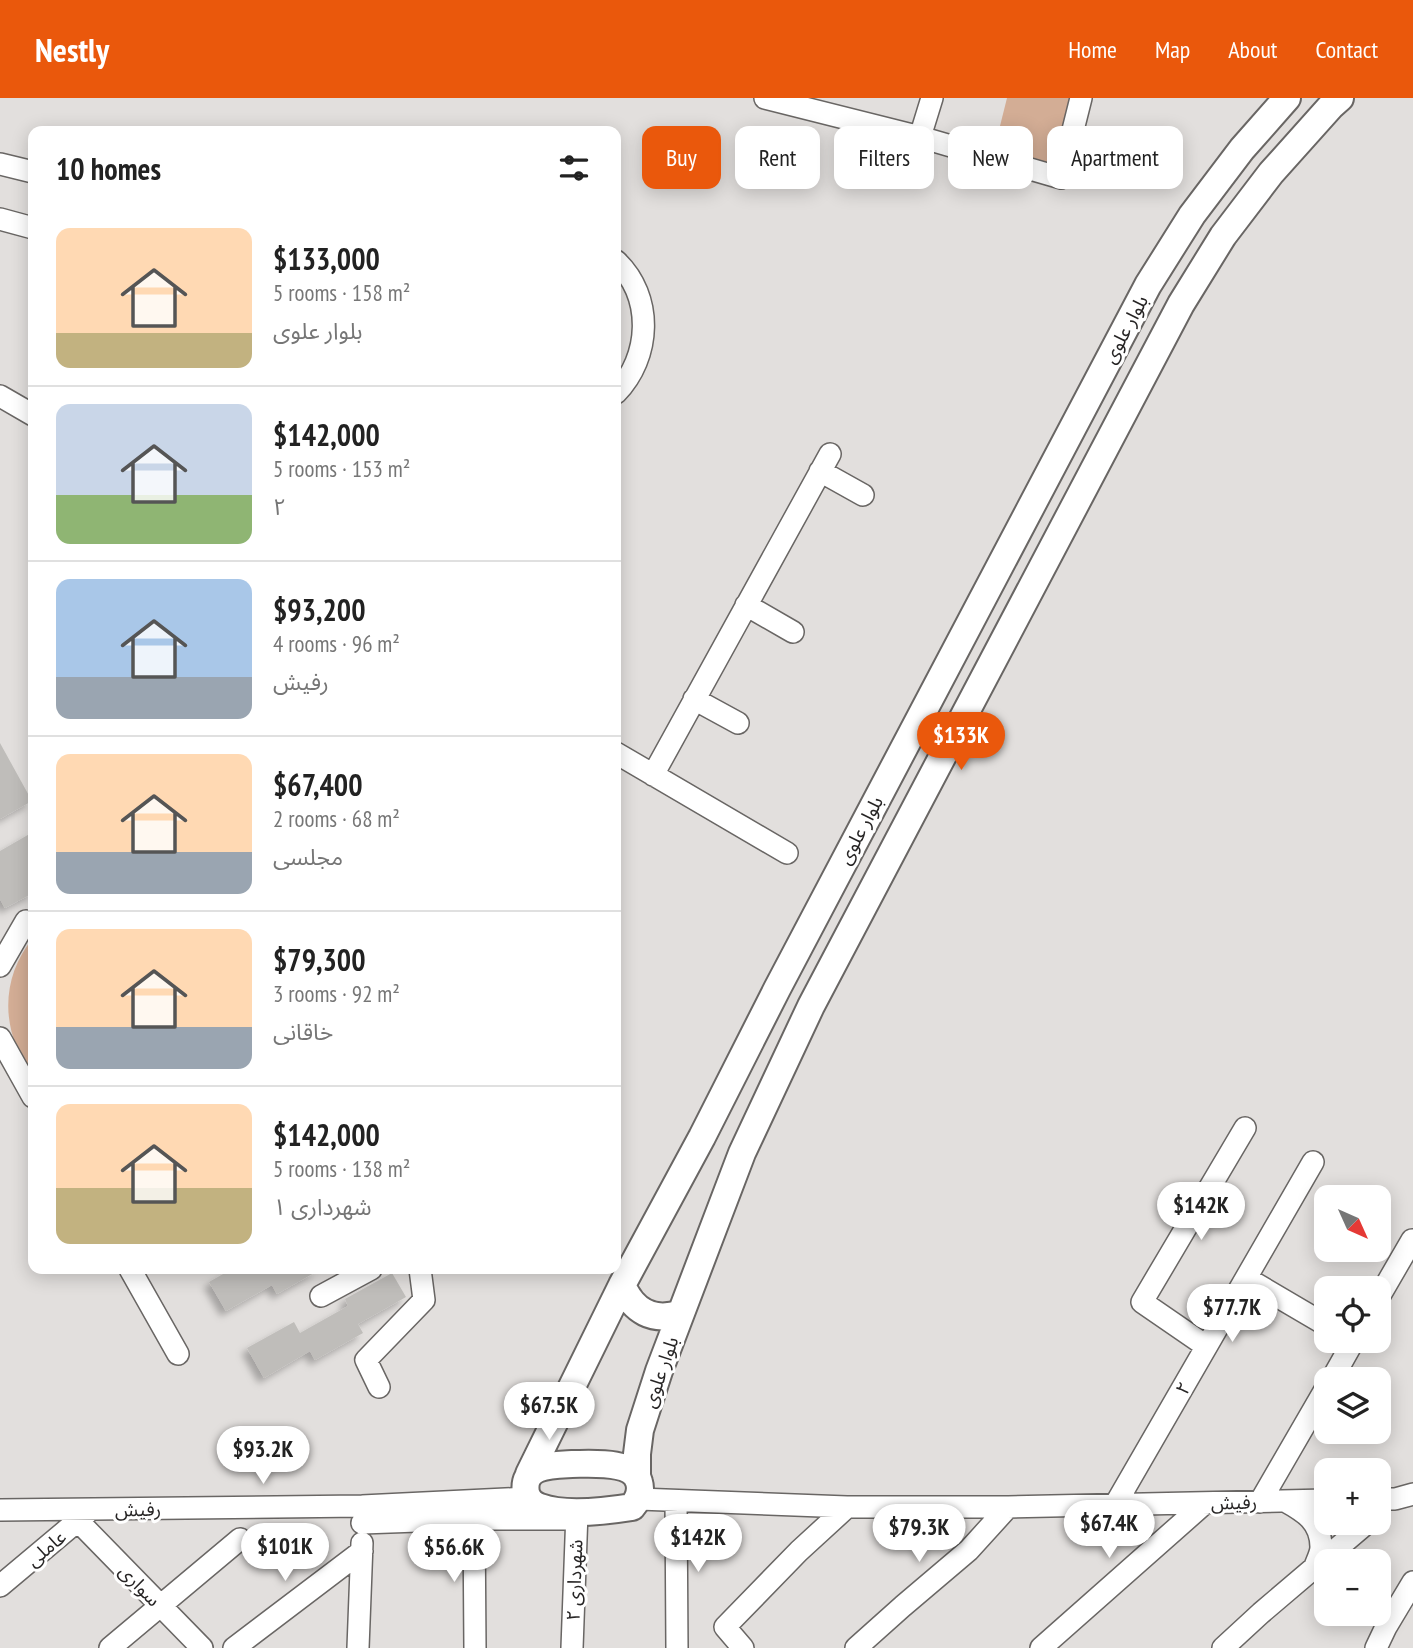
<!DOCTYPE html>
<meta charset="utf-8">
<style>
:root{--surface:#fff;--page:#f2f2f2;--text:#222;--muted:#767676;--line:#e0e0e0;--accent:#ea580c}
body{margin:0;font-family:"PT Sans Narrow","Noto Sans Arabic",sans-serif;background:var(--page);color:var(--text);height:100vh;display:flex;flex-direction:column;font-size:26px;white-space:nowrap}
*{box-sizing:border-box;margin:0}
p{font-size:23px;color:var(--muted)}
.icon{flex:none;width:38px;height:38px;fill:none;stroke:currentColor;stroke-width:2;stroke-linecap:round;stroke-linejoin:round}
.map{position:relative;flex:1;overflow:hidden}
.side{position:absolute;left:28px;top:28px;width:593px;height:1148px;display:flex;flex-direction:column;background:var(--surface);border-radius:14px;box-shadow:0 4px 18px #0003}
.side>*{flex:none}
.guide{position:absolute;left:642px;top:28px;width:665px;height:63px;display:flex;gap:14px}
.needle{width:46px;rotate:135deg}
.tools{position:absolute;left:1314px;top:1087px;display:grid;gap:14px}
.tools a{display:grid;place-items:center;width:77px;height:77px;border-radius:14px;background:var(--surface);box-shadow:0 4px 18px #0003;font-size:35px}
.price{position:absolute;translate:-50% -60px;padding:0 16px;border-radius:24px;background:#fff;color:#222;font-size:23px;line-height:46px;filter:drop-shadow(0 2px 4px #0008)}
.price::after{content:'';position:absolute;left:50%;top:42px;width:21px;height:16px;margin-left:-10px;background:inherit;clip-path:polygon(0 0,100% 0,50% 100%)}
.price.current{background:var(--accent);color:#fff}
ul{padding:0;list-style:none}
li{display:flex;align-items:center;gap:21px;height:175px;padding:0 28px}
li+li{border-top:2px solid var(--line)}
li span{display:grid;place-items:center;flex:none;width:196px;height:140px;border-radius:14px;color:#555}
li>.icon{margin-inline-start:auto}
span .icon{width:84px;height:84px;fill:#fffc;stroke-width:1}
li b{font-size:30px}
h2{display:flex;justify-content:space-between;align-items:center;height:84px;padding:0 28px;font-size:30px}
.chip{padding:0 24px;border-radius:14px;background:var(--surface);box-shadow:0 4px 18px #0003;font-size:24px;line-height:63px}
.chip.current{background:var(--accent);color:#fff}
header{display:flex;align-items:center;gap:42px;box-sizing:border-box;height:98px;padding:0 35px;background:var(--accent);color:#fff}
header strong{font-size:33px}
nav{display:flex;gap:38px;margin-inline-start:auto;font-size:24px}
.map>svg:first-child{display:block}
</style>
<header>
<strong>Nestly</strong>
<nav><a>Home</a><a>Map</a><a>About</a><a>Contact</a></nav>
</header>
<div class="map">
<svg width="1413" height="1550" viewBox="0 0 1413 1550">
<defs>
<filter id="shadow"><feDropShadow dx="-5.5" dy="5.5" stdDeviation="3.5" flood-color="#0004"/></filter>
</defs>
<rect width="100%" height="100%" fill="#e2dfdd"/>
<path fill="#d3ad95" d="M1007,0H1073L1055,71L993,56Z
M33,840V976C0,935 0,880 33,840Z"/>
<path fill="#bfbdba" filter="url(#shadow)" d="M0,645L32,703L0,721Z
M33,734V795L5,810L0,801V753Z
M232,1171H321L277,1196L272,1187L226,1213L209,1184Z
M392,1175L406,1199L358,1226L363,1235L315,1262L310,1253L264,1280L247,1250L294,1224L300,1235L348,1208L345,1201Z"/>
<g fill="none" stroke-linecap="round" stroke-linejoin="round">
<g stroke="#696664" stroke-width="24">
<path id="minor" d="M765,0L920,39L1061,80L1081,0
M920,39L932,0
M0,66L33,74
M0,121L33,130
M616,163C654,199 651,259 616,295
M0,298L33,317
M820,373L863,397
M746,507L793,534
M694,601L738,625
M616,655L787,755
M653,677L830,356
M0,868L26,823
M0,940L33,999
M130,1171L178,1256
M1246,1180L1326,1227
M321,1198L371,1171
M1379,1199L1412,1142
M1206,1248L1142,1204L1245,1030
M1332,1281L1354,1242
M379,1289L366,1262L424,1202L420,1171
M639,1401L847,1409H1008L1326,1402
M1379,1401H1395L1413,1396
M676,1403L677,1550
M1285,1403C1305,1414 1321,1424 1321,1449C1321,1456 1316,1464 1314,1471
M1260,1404L1326,1290
M1115,1407L1313,1064
M0,1412L362,1408L527,1400
M474,1421L475,1550
M78,1423L202,1550
M362,1425L474,1421H564
M0,1488L87,1415
M110,1550L240,1441
M234,1550L362,1453
M358,1550L362,1445
M572,1550L577,1414
M743,1550L725,1529L799,1453L847,1409
M856,1550L903,1508L969,1452L1008,1409
M1041,1550L1205,1405
M1223,1550L1261,1515L1368,1424
M1376,1550L1386,1529L1413,1484"/>
</g>
<g stroke="#696664" stroke-width="30">
<path id="major" d="M622,1187C633,1213 653,1225 681,1215
M572,1366C591,1366 633,1362 639,1384C642,1394 638,1402 632,1409C607,1413 564,1418 540,1409C533,1407 528,1402 526,1395C521,1366 553,1367 572,1366Z
M529,1376L622,1187L702,1039L777,891L1148,187L1192,117L1242,51L1287,0
M637,1378V1356L640,1332L659,1273L742,1055L811,908L1181,206L1223,138L1271,75L1331,8L1340,0"/>
</g>
<use href="#minor" stroke="#fff" stroke-width="21"/>
<use href="#major" stroke="#fff" stroke-width="26"/>
</g>
<g text-anchor="middle" stroke-width="6" stroke-linejoin="round" paint-order="stroke">
<g font-size="19" fill="#272525" stroke="#fff">
<text transform="translate(1125 231) rotate(-62)" y="7">بلوار علوی</text>
<text transform="translate(860 732) rotate(-62)" y="7">بلوار علوی</text>
<text transform="translate(660 1274) rotate(-71)" y="7">بلوار علوی</text>
<text transform="translate(1183 1290) rotate(-60)" y="7">۲</text>
<text transform="translate(1234 1404) rotate(-1)" y="7">رفیش</text>
<text transform="translate(138 1411) rotate(-1)" y="7">رفیش</text>
<text transform="translate(46 1450) rotate(-40)" y="7">عاملی</text>
<text transform="translate(574 1482) rotate(-88)" y="7">شهرداری ۲</text>
<text transform="translate(140 1487) rotate(46)" y="7">سواری</text>
</g>
</g>
</svg>
<div class="tools">
<a><svg class="needle" viewBox="-14 -14 28 28"><path d="M0-13l5 13h-10z" fill="#e53935"/><path d="M0 13l5-13h-10z" fill="#767676"/></svg></a>
<a><svg class="icon" aria-label="locate" viewBox="0 0 24 24"><circle cx="12" cy="12" r="6"/><path d="M12 2v4M12 18v4M2 12h4M18 12h4"/></svg></a>
<a><svg class="icon" aria-label="layers" viewBox="0 0 24 24"><path d="M12 4l9 5-9 5-9-5zM3 14l9 5 9-5"/></svg></a>
<a>+</a>
<a>−</a>
</div>
<b class="price current" style="left:961px;top:674px">$133K</b>
<b class="price" style="left:1201px;top:1144px">$142K</b>
<b class="price" style="left:1232px;top:1246px">$77.7K</b>
<b class="price" style="left:549px;top:1344px">$67.5K</b>
<b class="price" style="left:263px;top:1388px">$93.2K</b>
<b class="price" style="left:1109px;top:1462px">$67.4K</b>
<b class="price" style="left:919px;top:1466px">$79.3K</b>
<b class="price" style="left:698px;top:1476px">$142K</b>
<b class="price" style="left:285px;top:1485px">$101K</b>
<b class="price" style="left:454px;top:1486px">$56.6K</b>
<div class="guide">
<a class="chip current">Buy</a>
<a class="chip">Rent</a>
<a class="chip">Filters</a>
<a class="chip">New</a>
<a class="chip">Apartment</a>
</div>
<section class="side">
<h2>10 homes<svg class="icon" aria-label="filters" viewBox="0 0 24 24"><path d="M4 7h16M4 17h16"/><circle cx="9" cy="7" r="2"/><circle cx="15" cy="17" r="2"/></svg></h2>
<ul>
<li><span style="background:linear-gradient(#ffd9b3 75%,#c2b280 0)"><svg class="icon" aria-label="home" viewBox="0 0 24 24"><path d="M3 11l9-7 9 7M6 9v11h12V9"/></svg></span><div><b>$133,000</b><p>5 rooms · 158 m²</p><p>بلوار علوی</p></div></li>
<li><span style="background:linear-gradient(#c9d6e8 65%,#8fb573 0)"><svg class="icon" aria-label="home" viewBox="0 0 24 24"><path d="M3 11l9-7 9 7M6 9v11h12V9"/></svg></span><div><b>$142,000</b><p>5 rooms · 153 m²</p><p>۲</p></div></li>
<li><span style="background:linear-gradient(#a9c7e8 70%,#9aa5b1 0)"><svg class="icon" aria-label="home" viewBox="0 0 24 24"><path d="M3 11l9-7 9 7M6 9v11h12V9"/></svg></span><div><b>$93,200</b><p>4 rooms · 96 m²</p><p>رفیش</p></div></li>
<li><span style="background:linear-gradient(#ffd9b3 70%,#9aa5b1 0)"><svg class="icon" aria-label="home" viewBox="0 0 24 24"><path d="M3 11l9-7 9 7M6 9v11h12V9"/></svg></span><div><b>$67,400</b><p>2 rooms · 68 m²</p><p>مجلسی</p></div></li>
<li><span style="background:linear-gradient(#ffd9b3 70%,#9aa5b1 0)"><svg class="icon" aria-label="home" viewBox="0 0 24 24"><path d="M3 11l9-7 9 7M6 9v11h12V9"/></svg></span><div><b>$79,300</b><p>3 rooms · 92 m²</p><p>خاقانی</p></div></li>
<li><span style="background:linear-gradient(#ffd9b3 60%,#c2b280 0)"><svg class="icon" aria-label="home" viewBox="0 0 24 24"><path d="M3 11l9-7 9 7M6 9v11h12V9"/></svg></span><div><b>$142,000</b><p>5 rooms · 138 m²</p><p>شهرداری ۱</p></div></li>
</ul>
</section>
</div>
